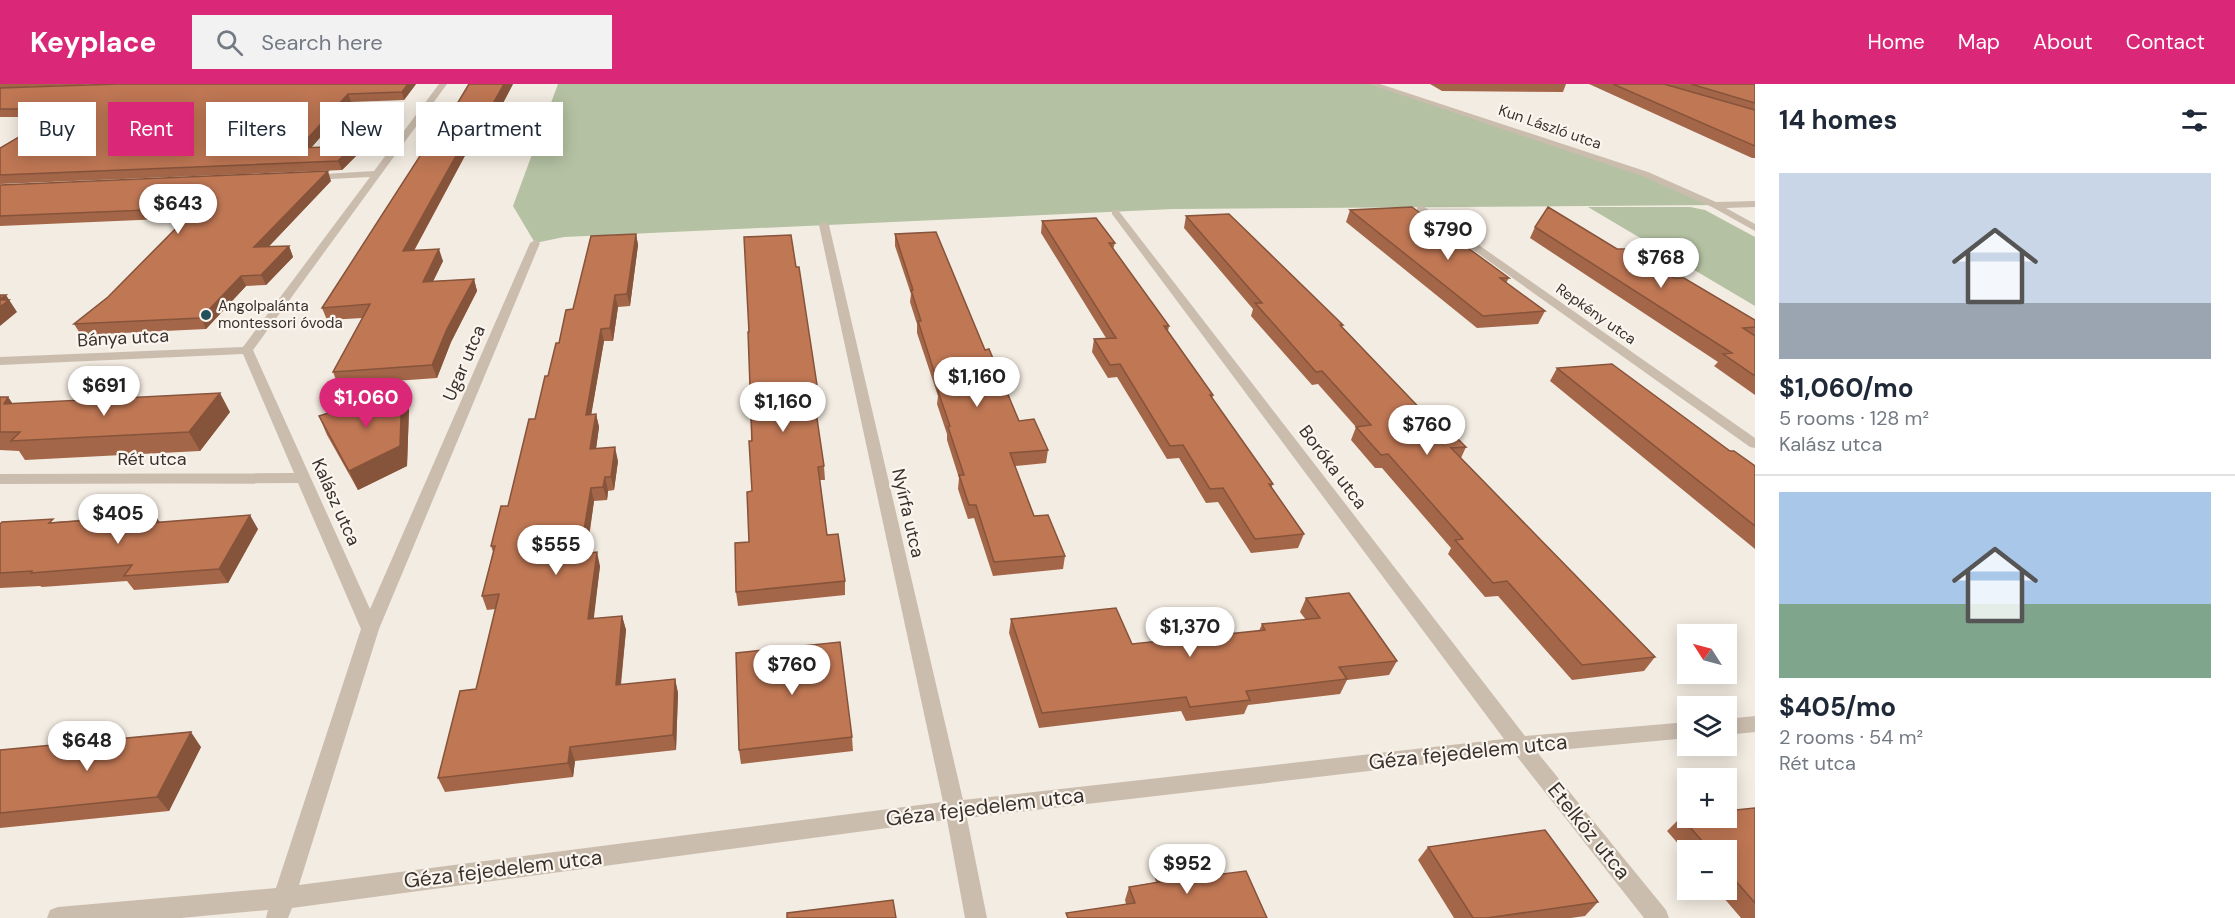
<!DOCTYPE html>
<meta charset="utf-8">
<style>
:root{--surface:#fff;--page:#f2f2f3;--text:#1f2937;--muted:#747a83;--line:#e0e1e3;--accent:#db2777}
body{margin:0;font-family:"DM Sans",sans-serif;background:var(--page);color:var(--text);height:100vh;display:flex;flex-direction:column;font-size:22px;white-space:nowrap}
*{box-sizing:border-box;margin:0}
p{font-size:20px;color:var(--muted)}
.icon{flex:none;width:33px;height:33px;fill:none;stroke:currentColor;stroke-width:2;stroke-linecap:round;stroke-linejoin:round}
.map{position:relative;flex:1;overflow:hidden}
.side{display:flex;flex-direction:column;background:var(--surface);width:480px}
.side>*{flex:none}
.top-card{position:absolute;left:18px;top:18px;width:570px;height:54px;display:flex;gap:12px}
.needle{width:39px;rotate:306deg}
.buttons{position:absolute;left:1677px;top:540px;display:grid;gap:12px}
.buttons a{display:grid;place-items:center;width:60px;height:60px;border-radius:0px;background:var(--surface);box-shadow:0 3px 15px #0003;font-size:30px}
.price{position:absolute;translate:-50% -51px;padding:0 14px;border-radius:21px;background:#fff;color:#222;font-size:20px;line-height:39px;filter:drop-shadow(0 2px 3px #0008)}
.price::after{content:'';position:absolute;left:50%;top:36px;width:18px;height:14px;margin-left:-9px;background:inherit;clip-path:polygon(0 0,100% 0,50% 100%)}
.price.selected{background:var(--accent);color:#fff}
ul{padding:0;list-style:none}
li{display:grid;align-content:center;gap:12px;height:318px;padding:0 24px}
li+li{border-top:2px solid var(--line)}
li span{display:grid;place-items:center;height:186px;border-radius:0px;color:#555}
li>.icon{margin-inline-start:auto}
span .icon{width:108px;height:108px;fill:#fffc;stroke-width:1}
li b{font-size:26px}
h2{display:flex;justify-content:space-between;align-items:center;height:72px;padding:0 24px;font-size:26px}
.tag{padding:0 21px;border-radius:0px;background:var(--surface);box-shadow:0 3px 15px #0003;font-size:21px;line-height:54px}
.tag.selected{background:var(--accent);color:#fff}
header{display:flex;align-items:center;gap:36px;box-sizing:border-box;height:84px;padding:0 30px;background:var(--accent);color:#fff}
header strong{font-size:28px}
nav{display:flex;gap:33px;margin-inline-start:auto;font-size:21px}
.search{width:420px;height:54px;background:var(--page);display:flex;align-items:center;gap:15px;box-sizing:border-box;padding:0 21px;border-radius:0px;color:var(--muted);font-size:22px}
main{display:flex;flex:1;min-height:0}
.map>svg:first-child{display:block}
</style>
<header>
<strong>Keyplace</strong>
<div class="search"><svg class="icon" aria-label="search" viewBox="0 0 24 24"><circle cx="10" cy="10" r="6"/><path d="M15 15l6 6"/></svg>Search here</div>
<nav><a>Home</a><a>Map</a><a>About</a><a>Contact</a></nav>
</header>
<main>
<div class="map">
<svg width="1755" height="834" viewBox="0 0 1755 834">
<rect width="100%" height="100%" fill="#f3ece2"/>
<path fill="#b4c1a2" d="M558,0H1373L1645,90L1715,121L1173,125L564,153L535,159L513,122Z
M1588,123H1690L1705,126L1755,153V222Z"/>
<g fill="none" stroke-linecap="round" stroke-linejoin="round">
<path fill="#cbbdae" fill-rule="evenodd" d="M439,0H447L253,266L370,525L530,159L535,156L540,159L379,545L299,801L943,718L819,141L824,138L829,141L963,716L1504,655L1112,130V126H1118L1525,652L1688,638V654L1537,668L1666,826L1669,834H1644L1515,670L967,734L987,834H965L947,736L292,824L288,834H266L268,826L181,834H47L50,826L58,823L276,804L361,545L298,399L0,400V390L294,389L243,270L0,281V273L243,263L370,93L311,96L307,93L308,91L374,87Z
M1369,0H1380L1648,88L1716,118L1755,117V123L1726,124L1755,140V147L1712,123L1642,92Z
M1417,122H1423L1755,354V364L1750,363L1417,126Z
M1755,632V648L1726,651V635Z"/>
</g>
<path fill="#a46648" d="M0,0H106L0,4Z
M416,0L404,16L351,18L311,64L357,71L342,86L0,100V64L52,33H0V4Z
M513,0L494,36L457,37L454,25Z
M1430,0H1566L1563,8L1442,7Z
M1589,0H1755V74H1752Z
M472,43L475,53L414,167L443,177L433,197L474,195L477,207L451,258L437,294L338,301L333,288L363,234L327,236L322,224Z
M331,97L268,163L289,162L293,173L266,201L246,202L206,245L81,251L74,240L108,213L186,134L0,142V101Z
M1350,126L1509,194L1506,199L1545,227L1538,240L1477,244L1346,138Z
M1186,132L1343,241L1342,243L1431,336L1466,363L1461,374L1655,573L1644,587L1572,596L1498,512L1485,513L1448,470L1451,464L1382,384H1375L1351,356L1356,343L1318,300L1312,301L1251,232L1253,225L1184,144Z
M1042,137L1115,159L1113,165L1169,242L1168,247L1213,311L1212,315L1273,400L1271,404L1304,450L1298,464L1251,469L1218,418L1206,419L1179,374L1167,375L1117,293L1108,294L1092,268L1094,255L1106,254L1041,149Z
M1535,143L1617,165L1755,236V311L1714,282L1718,278L1530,154Z
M636,150L638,161L630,222L618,223L613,257H604L591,330H596L599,343L596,365L618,377L614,406L608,407L607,416L594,417L587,469L600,482L593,535L622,532L626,546L621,601L675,595L678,609L676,666L575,677L573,693L445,708L438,694L476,605L496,525L487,526L482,512L493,468L491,462L508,422L559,259L573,225Z
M895,150L985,266L1019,337L1048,366L1046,379L1015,382L1034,432L1065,472L1063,485L993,492L974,434L968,435L958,405L959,394L947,356V350L937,320L938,312L917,249V240L910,218L911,210L895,162Z
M796,183L817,301L818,314L814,315L824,382L825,396H820L827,451L845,497V511L738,522L736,508L749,458L752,407L749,248Z
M1557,284L1730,367L1755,382V465L1550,297Z
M0,313H8L12,319L230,328L200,367L25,376L19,367L0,366Z
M409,325L407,382L358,406L327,351L319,332Z
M155,431L159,438L258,445L228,499L134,506L127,497L42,503L40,502L0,504V440L55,438Z
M1306,514L1397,577L1389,591L1347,596L1340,610L1248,621L1244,630L1186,637L1181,627L1039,644L1009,549L1011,535L1132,560L1259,547L1262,540L1306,536L1300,528Z
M852,653L853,667L741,680L739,666Z
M201,663L169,727L0,744V666Z
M1755,724V834H1741L1717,806H1726V766H1688V771L1667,747L1681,733Z
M1428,763L1598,818L1585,832L1571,834H1454L1418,776Z
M1157,772L1207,792L1267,834L1126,820L1125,816L1129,803L1156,798L1152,786Z"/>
<path fill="#86533b" d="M408,0H416L404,16L402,8Z
M504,0H513L494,36L491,23Z
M348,10L351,18L303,73L299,64Z
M472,43L475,53L407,179L403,167Z
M353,62L357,71L342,86L338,77Z
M328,87L331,97L258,174L254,163Z
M636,150L638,161L630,222L627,210Z
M289,162L293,173L266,201L261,191Z
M439,165L443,177L427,210L423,198Z
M241,192L246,202L206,245L201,234Z
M474,195L477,207L451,258L437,294L432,281L447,245Z
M6,211L17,228L0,242V215Z
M615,211L618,223L613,257L610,244Z
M601,245L604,257L589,344L586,331Z
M402,306L409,325L407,382L358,406L349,387Z
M220,309L230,328L200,367L189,348Z
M8,313L21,332L4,320Z
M596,330L599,343L594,379L590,365Z
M615,363L618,377L614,406L611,393Z
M605,393L608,407L607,416L603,403Z
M591,404L594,417L584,484L580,470Z
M155,431L164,445L149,439Z
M250,431L258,445L228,499L219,485Z
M597,468L600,482L592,550L588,535Z
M622,532L626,546L619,615L616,601Z
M675,595L678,609L676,666L673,651Z
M191,648L201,663L169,727L157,713Z
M570,663L575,677L573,693L568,679Z"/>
<path fill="#bf7754" stroke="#86533b" stroke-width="1.5" d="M118,0H408L402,8L348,10L299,64L353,62L338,77L0,91V64L67,25H0V4Z
M469,0H504L491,23L454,25Z
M1613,0H1664L1755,26V62Z
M1691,0H1755V19Z
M472,43L403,167L439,165L423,198L474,195L447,245L432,281L333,288L370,220L322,224L438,44Z
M328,87L254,163L289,162L261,191L241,192L201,234L74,240L108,213L196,124L0,132V101Z
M1412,123L1509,194H1500L1545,227L1483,232L1350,126Z
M1548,123L1617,165H1625L1674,194H1684L1755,236V243L1743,244L1755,252V292L1723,270L1732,269L1535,143Z
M1229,130L1343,241H1340L1431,336H1439L1466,363L1451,364L1655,573L1582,581L1507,497L1493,499L1455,456L1463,455L1388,370L1381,371L1356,343L1371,341L1322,287L1316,288L1255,219H1262L1186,132Z
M1096,134L1115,159H1109L1169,242H1164L1213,311H1210L1273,400H1269L1304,450L1255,455L1223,404L1210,405L1183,361L1170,362L1120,280L1110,281L1094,255L1116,254L1042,137Z
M936,148L985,266L989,265L1019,337L1034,335L1048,366L1010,369L1034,432L1048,431L1065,472L994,478L976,421H969L959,391H964L948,343L950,342L938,307L940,306L918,237H921L911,206H913L895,150Z
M636,150L627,210L615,211L610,244L601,245L586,331L596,330L590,365L615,363L611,393H605L603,403L591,404L580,470L597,468L588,535L622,532L616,601L675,595L673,651L570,663L568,679L438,694L460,607L476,605L499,510L482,512L495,462H491L501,422H508L529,335H535L545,292H548L556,259H559L566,226L573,225L591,152Z
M791,151L796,183H799L817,301H812L824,382L818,383L827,451L838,450L845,497L736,508L735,459L749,458L747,408L752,407L749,357H752L748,248H749L744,153Z
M0,211H6L0,215Z
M0,216H9L0,223Z
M1612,280L1730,367H1734L1755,382V442L1557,284Z
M402,306L400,362L349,387L319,332Z
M220,309L189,348L11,357L20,348H0V313H8L4,320Z
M155,431L149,439L250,431L219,485L124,492L132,481L31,489L32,487L0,489V440L2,438L53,435L49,439Z
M1349,509L1397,577L1339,583L1347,595L1246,607L1250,616L1190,623L1186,613L1042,629L1011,535L1116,524L1132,560L1265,546L1262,540L1320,534L1306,514Z
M840,558L852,653L739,666L736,569Z
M191,648L157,713L0,729V666Z
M1755,724V819L1726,786V766H1710L1681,733L1688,732V734H1726V727Z
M1545,746L1598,818L1487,834H1473L1428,763Z
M1197,767L1207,792L1246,787L1267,834H1068L1066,829L1135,819L1129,803L1166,797L1157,772Z
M893,816L896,834H787V829Z"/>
<circle fill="#235159" stroke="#faf6ef" stroke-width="2" cx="206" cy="231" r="6"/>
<g text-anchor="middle" stroke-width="4.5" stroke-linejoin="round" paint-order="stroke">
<g font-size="15" fill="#3a312c" stroke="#faf6ef">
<text transform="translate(1550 43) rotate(19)" y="5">Kun László utca</text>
<text transform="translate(1596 230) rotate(35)" y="5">Repkény utca</text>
</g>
<g font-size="15" fill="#3a312c" stroke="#faf6ef" text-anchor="start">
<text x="218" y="227">Angolpalánta<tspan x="218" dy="17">montessori óvoda</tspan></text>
</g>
<g font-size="18" fill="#3a312c" stroke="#faf6ef">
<text transform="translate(123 254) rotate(-3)" y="6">Bánya utca</text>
<text transform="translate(464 279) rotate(-67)" y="6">Ugar utca</text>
<text x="152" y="381">Rét utca</text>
<text transform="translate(1333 383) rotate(53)" y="6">Boróka utca</text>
<text transform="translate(336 418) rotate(66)" y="6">Kalász utca</text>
<text transform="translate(908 429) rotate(77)" y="6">Nyírfa utca</text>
</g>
<g font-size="21" fill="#3a312c" stroke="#faf6ef">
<text transform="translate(1468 668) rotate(-6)" y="7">Géza fejedelem utca</text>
<text transform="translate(985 723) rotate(-7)" y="7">Géza fejedelem utca</text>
<text transform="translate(1589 747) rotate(51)" y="7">Etelköz utca</text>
<text transform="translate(503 785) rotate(-7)" y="7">Géza fejedelem utca</text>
</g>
</g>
</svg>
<div class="buttons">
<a><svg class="needle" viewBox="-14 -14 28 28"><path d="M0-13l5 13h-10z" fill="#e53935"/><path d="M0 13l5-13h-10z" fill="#747a83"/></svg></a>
<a><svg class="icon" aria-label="layers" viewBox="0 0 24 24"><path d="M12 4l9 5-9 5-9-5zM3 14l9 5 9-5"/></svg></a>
<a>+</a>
<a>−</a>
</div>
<b class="price" style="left:178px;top:151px">$643</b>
<b class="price" style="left:1448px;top:177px">$790</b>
<b class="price" style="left:1661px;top:205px">$768</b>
<b class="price" style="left:977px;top:324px">$1,160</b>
<b class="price" style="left:104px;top:333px">$691</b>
<b class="price selected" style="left:366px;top:345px">$1,060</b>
<b class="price" style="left:783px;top:349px">$1,160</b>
<b class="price" style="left:1427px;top:372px">$760</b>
<b class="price" style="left:118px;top:461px">$405</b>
<b class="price" style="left:556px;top:492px">$555</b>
<b class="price" style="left:1190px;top:574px">$1,370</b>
<b class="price" style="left:792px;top:612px">$760</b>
<b class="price" style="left:87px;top:688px">$648</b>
<b class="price" style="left:1187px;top:811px">$952</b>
<div class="top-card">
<a class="tag">Buy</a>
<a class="tag selected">Rent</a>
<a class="tag">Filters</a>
<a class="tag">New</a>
<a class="tag">Apartment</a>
</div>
</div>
<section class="side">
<h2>14 homes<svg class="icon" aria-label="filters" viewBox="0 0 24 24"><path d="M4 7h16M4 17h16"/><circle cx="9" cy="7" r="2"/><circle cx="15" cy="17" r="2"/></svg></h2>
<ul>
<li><span style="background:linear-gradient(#c9d6e8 70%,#9aa5b1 0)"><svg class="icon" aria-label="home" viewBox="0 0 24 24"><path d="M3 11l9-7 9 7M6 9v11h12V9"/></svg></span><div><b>$1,060/mo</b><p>5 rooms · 128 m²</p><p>Kalász utca</p></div></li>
<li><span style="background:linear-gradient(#a9c7e8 60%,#7fa58c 0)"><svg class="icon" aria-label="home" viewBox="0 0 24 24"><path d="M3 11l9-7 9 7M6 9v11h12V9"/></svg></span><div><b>$405/mo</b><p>2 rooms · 54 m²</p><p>Rét utca</p></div></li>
</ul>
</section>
</main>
